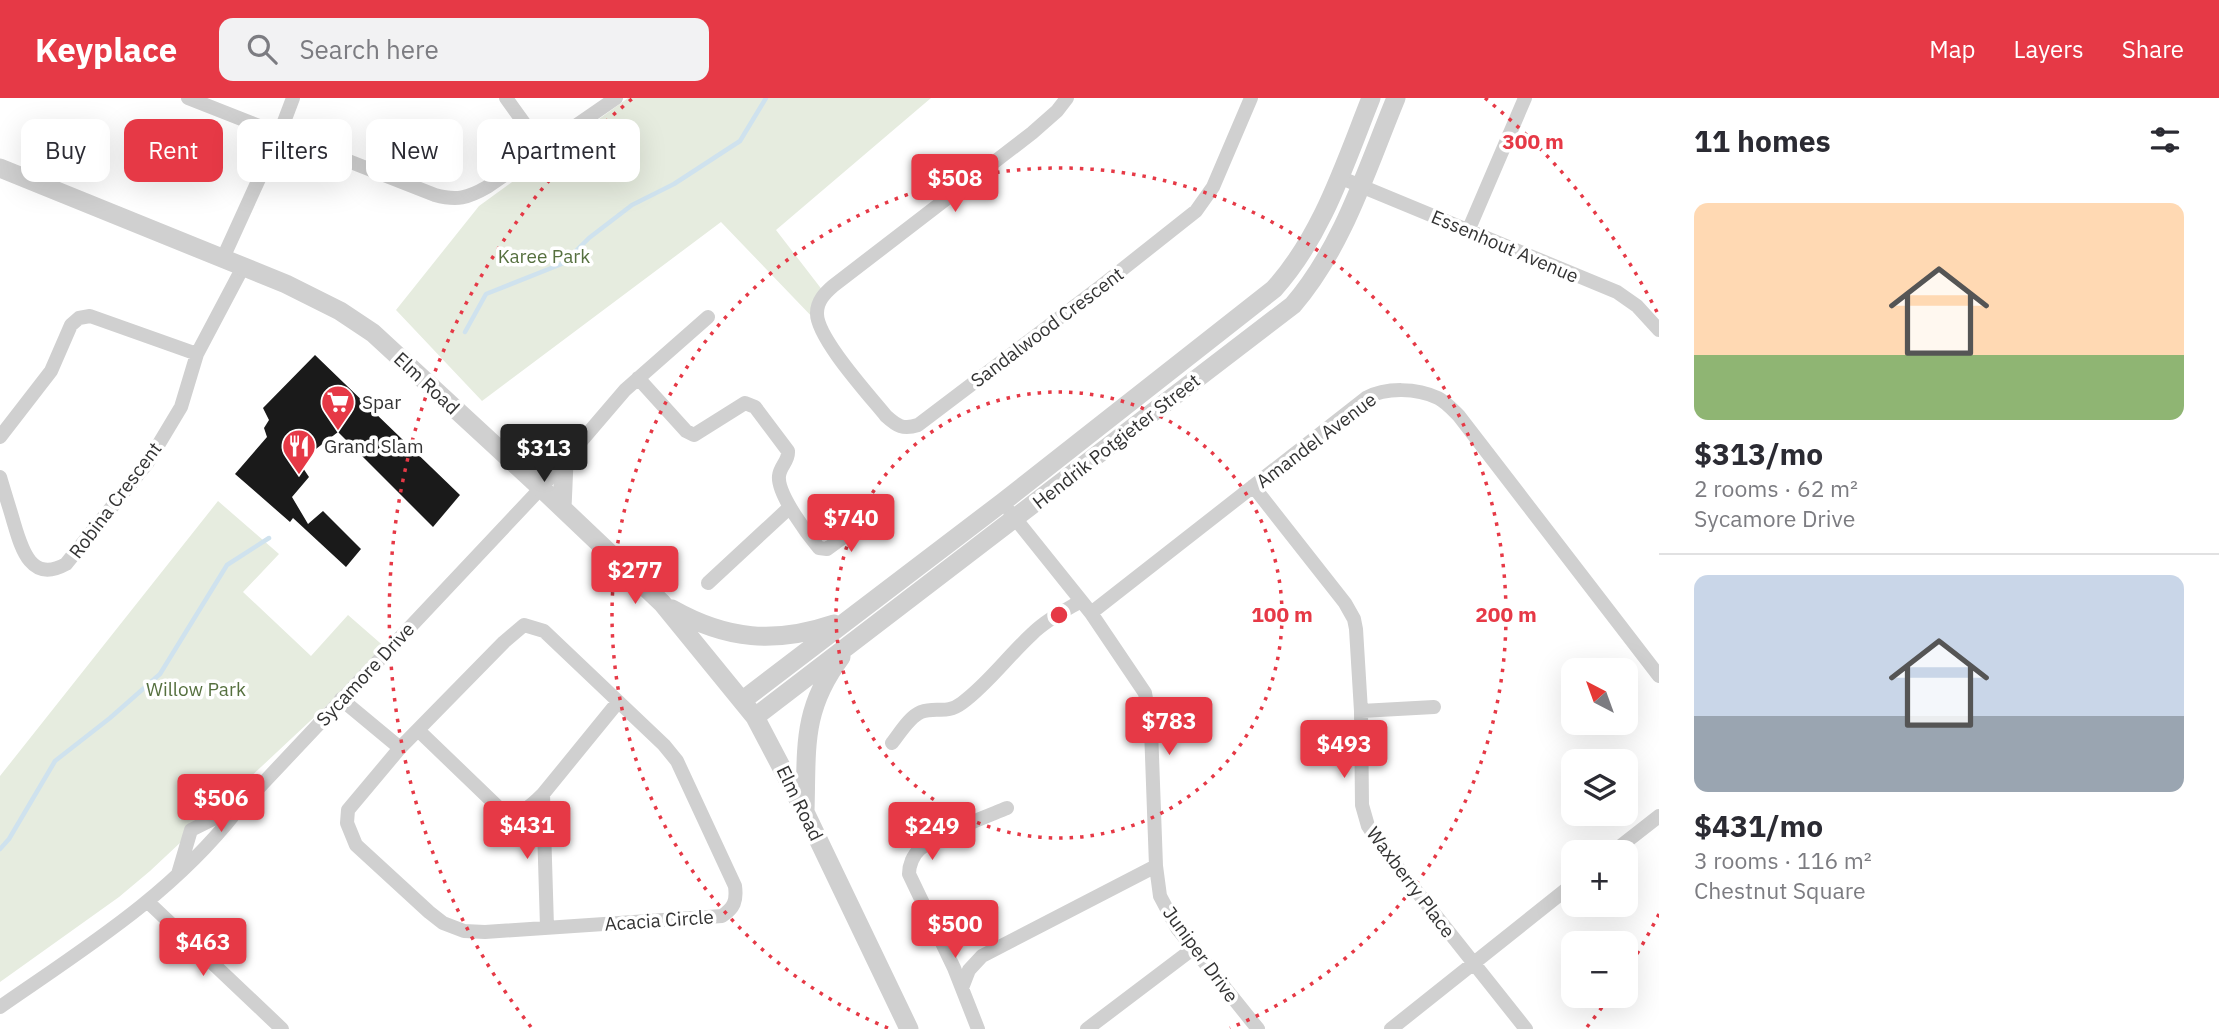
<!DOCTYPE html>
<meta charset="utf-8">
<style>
:root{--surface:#fff;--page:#f2f2f3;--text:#2b2b33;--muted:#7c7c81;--line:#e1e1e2;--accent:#e63946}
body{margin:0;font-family:"IBM Plex Sans",sans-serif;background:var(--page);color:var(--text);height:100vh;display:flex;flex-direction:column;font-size:26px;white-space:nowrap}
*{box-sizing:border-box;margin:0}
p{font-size:23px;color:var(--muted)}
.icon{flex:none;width:38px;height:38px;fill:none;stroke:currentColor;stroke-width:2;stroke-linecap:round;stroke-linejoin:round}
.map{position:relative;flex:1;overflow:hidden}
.drawer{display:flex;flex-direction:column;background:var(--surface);width:560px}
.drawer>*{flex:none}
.hud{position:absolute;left:21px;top:21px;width:665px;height:63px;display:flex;gap:14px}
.needle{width:46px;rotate:319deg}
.controls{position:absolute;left:1561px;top:560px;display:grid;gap:14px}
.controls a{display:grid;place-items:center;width:77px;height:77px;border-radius:14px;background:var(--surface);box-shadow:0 7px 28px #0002;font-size:35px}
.price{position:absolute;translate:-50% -60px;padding:0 16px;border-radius:7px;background:var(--accent);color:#fff;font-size:23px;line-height:46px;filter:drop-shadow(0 2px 4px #0008)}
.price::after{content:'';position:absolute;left:50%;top:42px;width:21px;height:16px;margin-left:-10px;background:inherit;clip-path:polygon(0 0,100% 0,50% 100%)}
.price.selected{background:#222;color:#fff}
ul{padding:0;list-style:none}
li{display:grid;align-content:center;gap:14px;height:371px;padding:0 35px}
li+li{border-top:2px solid var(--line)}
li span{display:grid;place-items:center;height:217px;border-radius:14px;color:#555}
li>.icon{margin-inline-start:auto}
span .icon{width:126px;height:126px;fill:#fffc;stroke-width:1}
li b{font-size:30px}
h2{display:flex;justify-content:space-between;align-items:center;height:84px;padding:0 35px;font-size:30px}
.tag{padding:0 24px;border-radius:14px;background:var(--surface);box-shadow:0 7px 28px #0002;font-size:24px;line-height:63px}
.tag.selected{background:var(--accent);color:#fff}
header{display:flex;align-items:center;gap:42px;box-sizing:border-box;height:98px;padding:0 35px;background:var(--accent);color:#fff}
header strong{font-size:33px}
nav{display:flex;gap:38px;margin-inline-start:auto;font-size:24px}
.search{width:490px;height:63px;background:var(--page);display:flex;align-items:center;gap:18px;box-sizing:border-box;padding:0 24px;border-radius:14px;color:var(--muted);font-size:26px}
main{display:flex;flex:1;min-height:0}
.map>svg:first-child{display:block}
</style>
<header>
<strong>Keyplace</strong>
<div class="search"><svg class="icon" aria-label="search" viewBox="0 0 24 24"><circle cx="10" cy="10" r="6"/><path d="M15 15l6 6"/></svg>Search here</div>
<nav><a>Map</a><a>Layers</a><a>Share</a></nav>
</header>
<main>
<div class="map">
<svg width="1659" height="931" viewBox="0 0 1659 931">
<rect width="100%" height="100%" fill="#fff"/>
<path fill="#e6ecdf" d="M628,0H931L776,132L823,193L817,224L721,124L482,303L396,212L479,108Z
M218,403L279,456L243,494L311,558L348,517L387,551L150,773L119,799L0,884V678Z"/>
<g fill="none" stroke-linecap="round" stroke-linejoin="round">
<path stroke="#cfe2ee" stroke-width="4.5" d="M465,234L486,196L564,165L589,140L632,107L674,86L740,43L766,0
M0,751L9,741L55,663L110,620L160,576L227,467L269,440"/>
</g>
<path fill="#1a1a1a" d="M315,257L460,397L433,429L338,334L299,364L309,379L292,399L308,426L323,413L361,451L346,469L293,420L290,424L235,376L267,339L264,330L269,322L263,310Z"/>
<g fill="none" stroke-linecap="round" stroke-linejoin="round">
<path stroke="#d0d0d0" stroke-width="14" d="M188,0L435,97C457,103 468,100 487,89L616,0
M506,0L542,50
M1067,0L1057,13L1032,35L833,188C825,195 817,203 817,215C816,239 869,297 886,318C897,328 903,332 918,327L1100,189L1196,113L1213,89L1251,0
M1339,79L1617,194L1637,208L1659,232
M1468,133L1525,0
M223,160L279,37L293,0
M638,280L686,333L694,337L745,305L755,309L788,353C789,363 780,368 779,378C777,396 808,437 819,450L827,451L860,427
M0,339L51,273L71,227L79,220L90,218L197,256
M0,379C4,393 9,408 13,422C21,449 30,486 66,466L148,364L181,309L197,256L243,169
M1253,388L1345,505L1354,521L1356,531L1361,613L1362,707L1368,728L1383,751L1526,931
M1010,414L1091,515L1145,595L1151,631L1156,768L1160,798L1177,830L1258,931
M708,485L790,409
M1091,515L1366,300C1386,289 1417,290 1438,300C1446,304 1453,312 1459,318L1659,578
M524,527L544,533L664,647L677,663L735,788C737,803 734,810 722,818L485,834L464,833L443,825L429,814L356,747L347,725L348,712L400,650L504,544Z
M341,601L400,650
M1361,613L1434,609
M418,632L497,708C520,719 526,713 543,696L618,604
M892,645C900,635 909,619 921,614C937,608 946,617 962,605C988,586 1008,558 1032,536C1046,522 1064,513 1081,503
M543,696L547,829
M1613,754L1659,718
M178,776L191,732L221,717L236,714
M148,804L282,931
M962,890L969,872L982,858L1156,768
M0,909C85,850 171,797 236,714L541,390L625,292L708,219
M978,931L954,870L909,776C909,767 913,757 920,751C936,737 985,719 1007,710
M1087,931L1194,850
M1391,931L1573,786"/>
<path stroke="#d0d0d0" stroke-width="19" d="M0,70L286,186L340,213L373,235L541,390L662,505L755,619L805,714L909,931
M514,365L533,368L564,364L562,410
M672,511C727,542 775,546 834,526
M743,602L1003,404L1274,191C1322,138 1345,65 1371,0
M755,619L1293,207C1343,149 1367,70 1396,0
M805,713C807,651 801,612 841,559"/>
</g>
<g fill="none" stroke="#e63946" stroke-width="3.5" stroke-dasharray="3.5 7">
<circle cx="1059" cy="517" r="223"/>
<path d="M888 930A447 447 0 1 1 1230 930"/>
<path d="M1659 816A670 670 0 0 1 1627 872M1608 901A670 670 0 0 1 1587 929M531 929A670 670 0 0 1 633 0M1485 0A670 670 0 0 1 1659 218"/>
</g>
<defs>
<g id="supermarket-pin" transform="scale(1.75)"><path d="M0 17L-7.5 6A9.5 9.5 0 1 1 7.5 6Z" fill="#e63946" stroke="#fff"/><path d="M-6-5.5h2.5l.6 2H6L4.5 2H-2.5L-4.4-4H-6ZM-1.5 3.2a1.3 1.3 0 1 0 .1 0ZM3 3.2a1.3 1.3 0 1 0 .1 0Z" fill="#fff"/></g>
<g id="restaurant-pin" transform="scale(1.75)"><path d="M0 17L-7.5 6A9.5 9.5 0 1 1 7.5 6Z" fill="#e63946" stroke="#fff"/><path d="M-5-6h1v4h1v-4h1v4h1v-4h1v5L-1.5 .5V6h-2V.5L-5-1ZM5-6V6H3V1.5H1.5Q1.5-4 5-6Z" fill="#fff"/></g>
</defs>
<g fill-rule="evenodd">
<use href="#supermarket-pin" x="338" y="304"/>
<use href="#restaurant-pin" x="299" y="348"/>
</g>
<g text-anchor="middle" stroke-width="7" stroke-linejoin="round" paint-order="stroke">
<g font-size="19" fill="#333" stroke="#fff">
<text transform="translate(1505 148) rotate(23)" y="7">Essenhout Avenue</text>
<text transform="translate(1047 229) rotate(-37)" y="7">Sandalwood Crescent</text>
<text transform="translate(427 285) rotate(43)" y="7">Elm Road</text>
<text transform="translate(1316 342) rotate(-37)" y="7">Amandel Avenue</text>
<text transform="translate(1116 343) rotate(-38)" y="7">Hendrik Potgieter Street</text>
<text transform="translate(115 402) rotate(-53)" y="7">Robina Crescent</text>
<text transform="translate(365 576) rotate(-47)" y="7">Sycamore Drive</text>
<text transform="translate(800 705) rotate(64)" y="7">Elm Road</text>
<text transform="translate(1411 784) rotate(53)" y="7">Waxberry Place</text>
<text transform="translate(659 822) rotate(-4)" y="7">Acacia Circle</text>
<text transform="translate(1201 856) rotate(54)" y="7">Juniper Drive</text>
</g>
<g font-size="19" fill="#56703f" stroke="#fff">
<text x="544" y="165">Karee Park</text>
<text x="196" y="598">Willow Park</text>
</g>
<g font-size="19" fill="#333" stroke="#fff" text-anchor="start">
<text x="362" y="311">Spar</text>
<text x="324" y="355">Grand Slam</text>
</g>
</g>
<circle cx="1059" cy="517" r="10" fill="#e63946" stroke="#fff" stroke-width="3.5"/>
<g font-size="21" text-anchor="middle" font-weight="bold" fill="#e63946" stroke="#fff" stroke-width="7" stroke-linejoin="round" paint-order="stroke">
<text x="1533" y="51">300 m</text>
<text x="1282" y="524">100 m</text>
<text x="1506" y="524">200 m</text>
</g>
</svg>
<div class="controls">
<a><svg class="needle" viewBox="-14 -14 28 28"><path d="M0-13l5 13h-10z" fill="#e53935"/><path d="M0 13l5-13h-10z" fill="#7c7c81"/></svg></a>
<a><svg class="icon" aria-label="layers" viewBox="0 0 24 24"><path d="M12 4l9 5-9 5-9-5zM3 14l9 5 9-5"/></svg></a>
<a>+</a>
<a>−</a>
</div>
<b class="price" style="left:955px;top:116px">$508</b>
<b class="price selected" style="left:544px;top:386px">$313</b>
<b class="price" style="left:851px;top:456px">$740</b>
<b class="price" style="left:635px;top:508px">$277</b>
<b class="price" style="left:1169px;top:659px">$783</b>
<b class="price" style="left:1344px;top:682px">$493</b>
<b class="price" style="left:221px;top:736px">$506</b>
<b class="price" style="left:527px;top:763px">$431</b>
<b class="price" style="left:932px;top:764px">$249</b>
<b class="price" style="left:955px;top:862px">$500</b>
<b class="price" style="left:203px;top:880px">$463</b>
<div class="hud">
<a class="tag">Buy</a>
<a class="tag selected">Rent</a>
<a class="tag">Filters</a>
<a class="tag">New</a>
<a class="tag">Apartment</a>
</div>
</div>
<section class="drawer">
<h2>11 homes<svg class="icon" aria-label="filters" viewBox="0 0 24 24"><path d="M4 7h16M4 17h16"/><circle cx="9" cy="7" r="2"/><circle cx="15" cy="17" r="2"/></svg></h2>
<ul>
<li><span style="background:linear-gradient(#ffd9b3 70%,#8fb573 0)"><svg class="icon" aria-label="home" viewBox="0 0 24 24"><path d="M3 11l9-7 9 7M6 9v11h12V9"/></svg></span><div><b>$313/mo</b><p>2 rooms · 62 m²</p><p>Sycamore Drive</p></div></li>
<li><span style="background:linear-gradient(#c9d6e8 65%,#9aa5b1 0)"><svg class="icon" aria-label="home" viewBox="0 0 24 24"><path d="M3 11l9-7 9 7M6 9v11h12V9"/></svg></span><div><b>$431/mo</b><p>3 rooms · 116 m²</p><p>Chestnut Square</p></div></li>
</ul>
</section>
</main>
